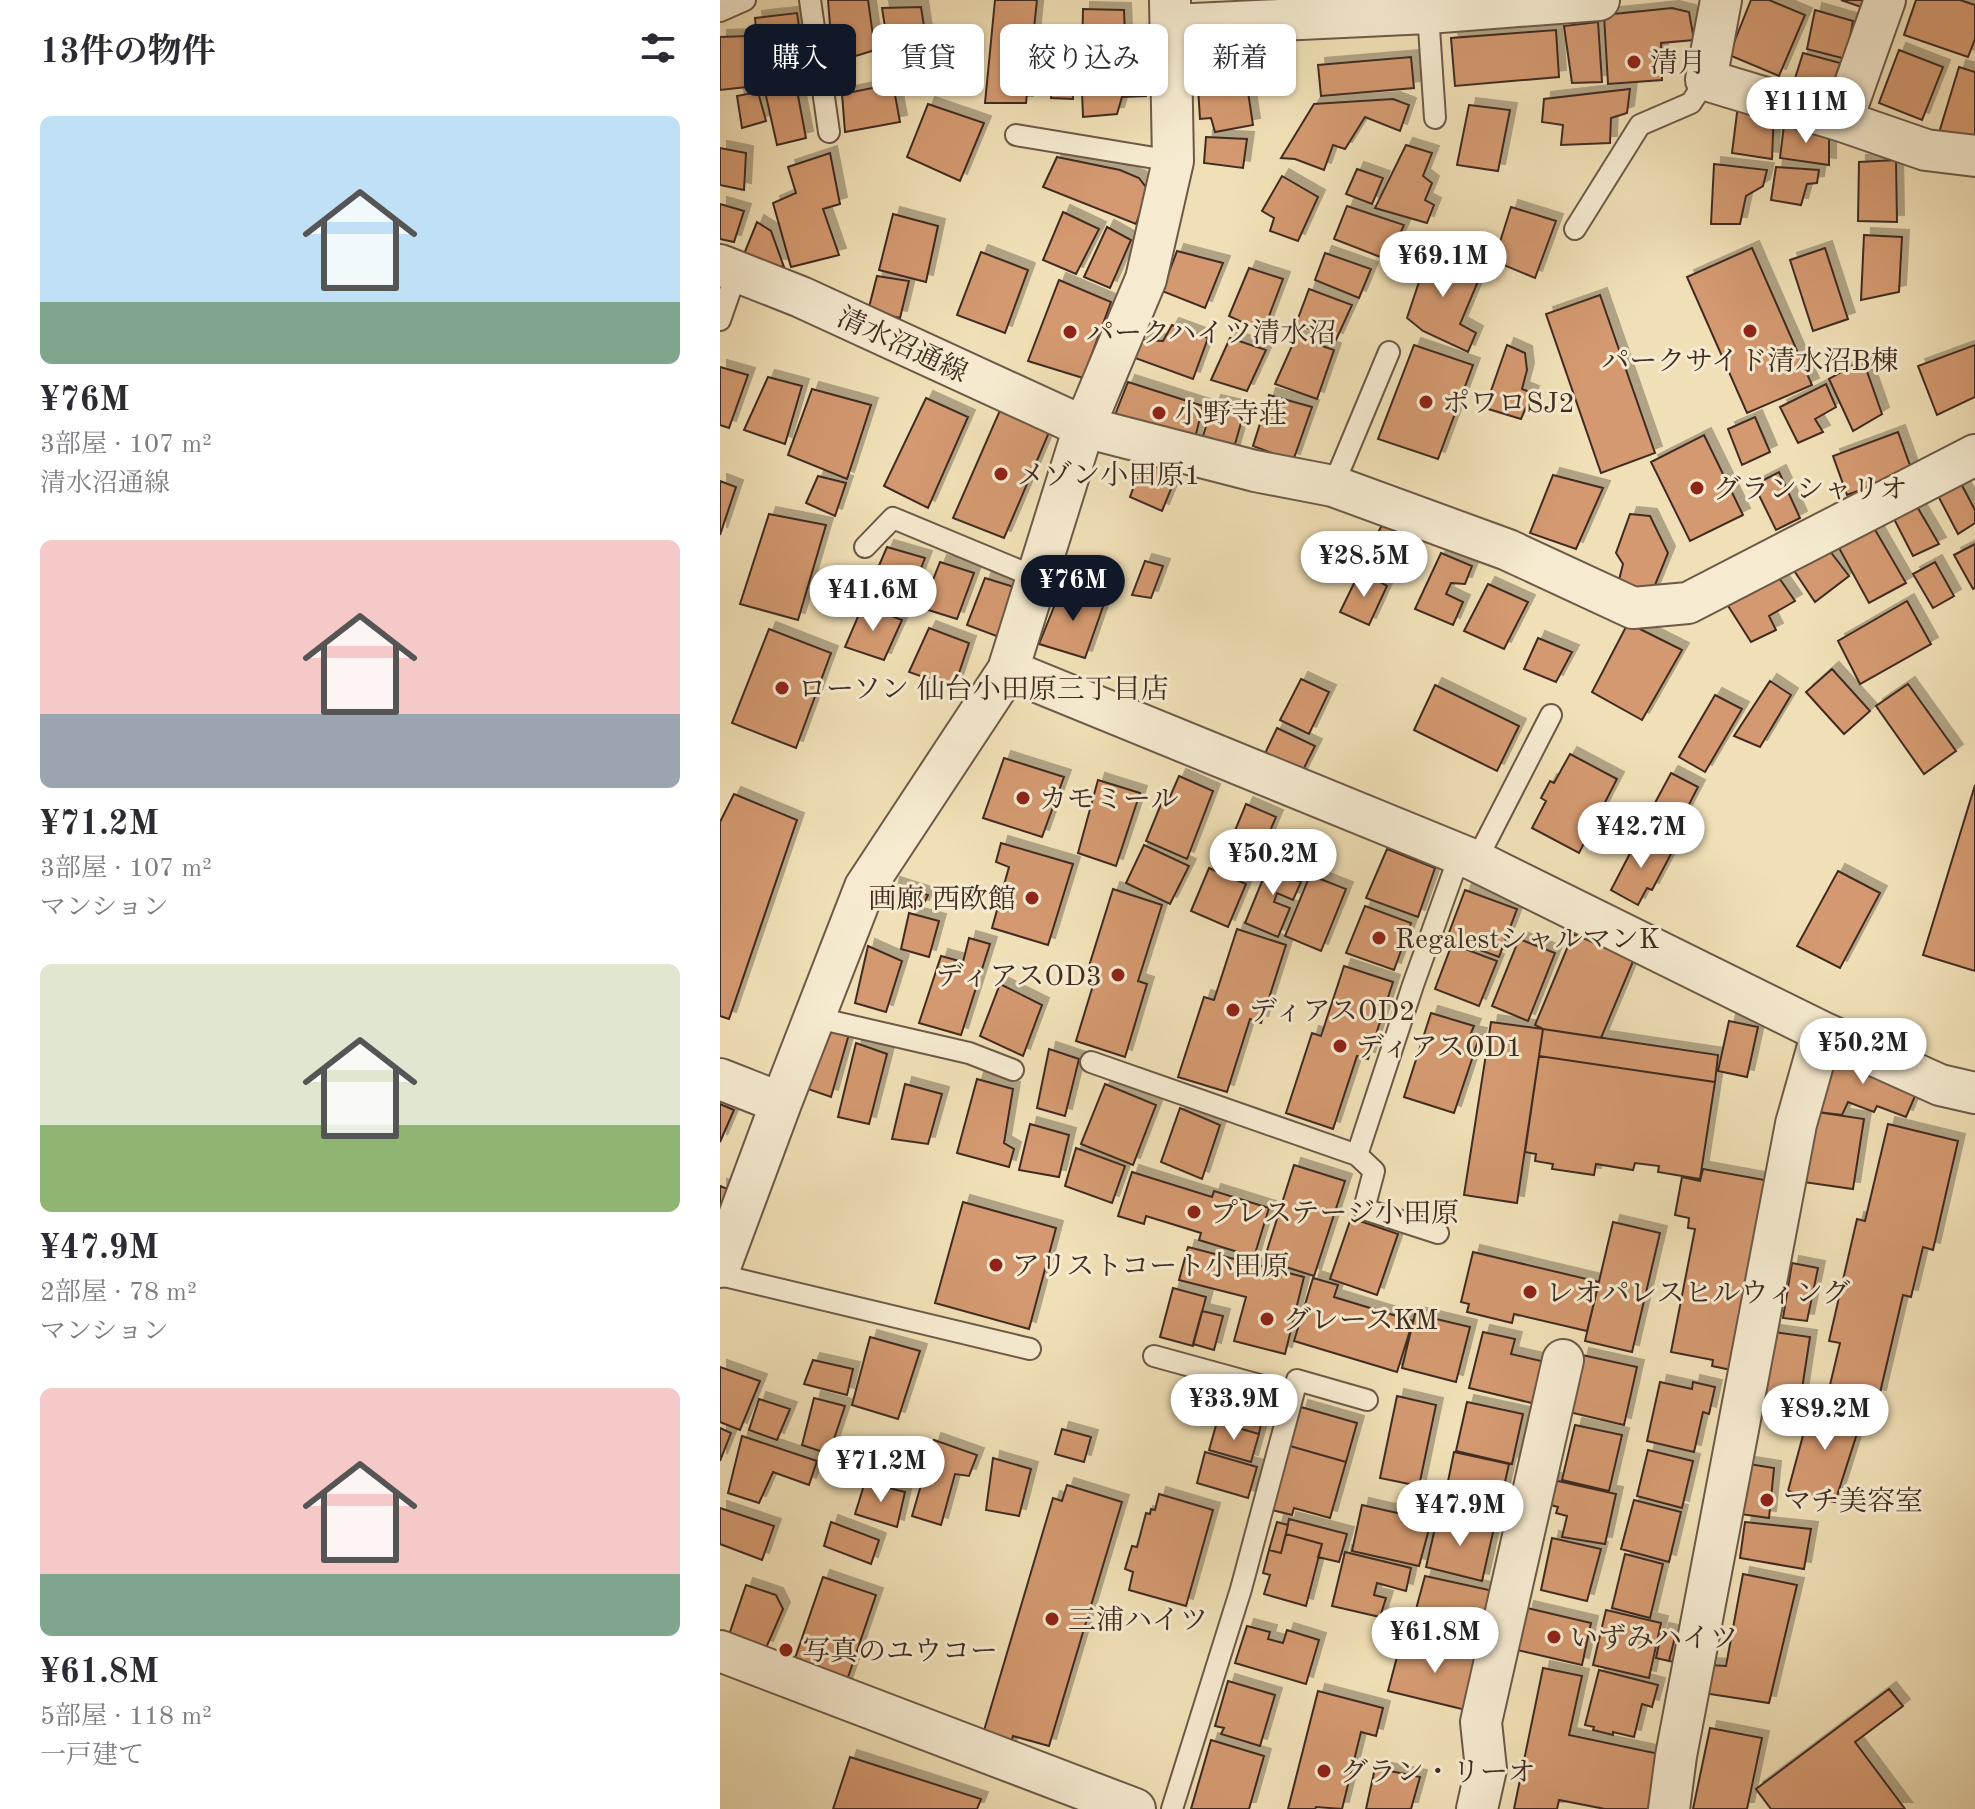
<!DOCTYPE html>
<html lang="ja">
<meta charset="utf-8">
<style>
:root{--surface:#fff;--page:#f2f2f3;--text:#2b2b33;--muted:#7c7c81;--accent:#111827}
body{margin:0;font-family:"Old Standard TT","Noto Serif JP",serif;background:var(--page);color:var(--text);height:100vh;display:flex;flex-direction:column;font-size:30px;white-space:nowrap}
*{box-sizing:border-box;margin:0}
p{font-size:26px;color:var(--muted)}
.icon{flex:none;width:44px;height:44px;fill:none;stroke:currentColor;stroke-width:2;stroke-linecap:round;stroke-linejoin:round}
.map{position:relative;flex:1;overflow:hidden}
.side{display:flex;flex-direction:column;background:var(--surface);width:720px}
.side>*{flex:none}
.banner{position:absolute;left:24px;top:24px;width:760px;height:72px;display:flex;gap:16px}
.price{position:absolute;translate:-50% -68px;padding:0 18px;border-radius:28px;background:#fff;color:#222;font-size:26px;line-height:52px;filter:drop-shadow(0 2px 4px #0008)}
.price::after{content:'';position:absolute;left:50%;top:48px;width:24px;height:18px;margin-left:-12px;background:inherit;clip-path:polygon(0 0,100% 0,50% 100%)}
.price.active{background:var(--accent);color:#fff}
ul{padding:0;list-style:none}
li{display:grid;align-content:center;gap:16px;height:424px;padding:0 40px}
li span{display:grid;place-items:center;height:248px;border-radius:12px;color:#555}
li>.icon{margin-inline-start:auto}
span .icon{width:144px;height:144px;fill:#fffc;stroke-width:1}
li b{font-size:34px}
h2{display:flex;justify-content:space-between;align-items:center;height:96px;padding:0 40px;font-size:34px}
.pill{padding:0 28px;border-radius:12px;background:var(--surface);box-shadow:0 2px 6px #0004;font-size:28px;line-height:72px}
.pill.active{background:var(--accent);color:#fff}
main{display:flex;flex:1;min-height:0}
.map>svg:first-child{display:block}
</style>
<main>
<section class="side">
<h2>13件の物件<svg class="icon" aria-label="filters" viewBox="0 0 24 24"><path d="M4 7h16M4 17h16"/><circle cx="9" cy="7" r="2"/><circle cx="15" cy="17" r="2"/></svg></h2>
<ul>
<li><span style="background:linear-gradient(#bfe0f5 75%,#7fa58c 0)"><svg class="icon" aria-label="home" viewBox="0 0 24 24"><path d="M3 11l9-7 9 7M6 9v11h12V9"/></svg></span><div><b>¥76M</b><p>3部屋 · 107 m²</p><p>清水沼通線</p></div></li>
<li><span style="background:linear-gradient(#f6c9c9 70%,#9aa5b1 0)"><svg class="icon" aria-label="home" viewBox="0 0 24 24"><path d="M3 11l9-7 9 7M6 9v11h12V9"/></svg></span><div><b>¥71.2M</b><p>3部屋 · 107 m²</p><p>マンション</p></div></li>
<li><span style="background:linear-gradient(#dfe7d0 65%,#8fb573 0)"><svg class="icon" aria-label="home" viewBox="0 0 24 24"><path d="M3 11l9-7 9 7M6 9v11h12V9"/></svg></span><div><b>¥47.9M</b><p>2部屋 · 78 m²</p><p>マンション</p></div></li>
<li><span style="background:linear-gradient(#f6c9c9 75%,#7fa58c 0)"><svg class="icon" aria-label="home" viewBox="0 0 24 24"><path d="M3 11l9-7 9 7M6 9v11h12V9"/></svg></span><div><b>¥61.8M</b><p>5部屋 · 118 m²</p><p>一戸建て</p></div></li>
</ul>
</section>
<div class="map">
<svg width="1255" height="1809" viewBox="0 0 1255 1809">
<defs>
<filter id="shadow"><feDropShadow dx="7" dy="-7" stdDeviation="0" flood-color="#0004"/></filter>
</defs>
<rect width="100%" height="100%" fill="#f1e0b7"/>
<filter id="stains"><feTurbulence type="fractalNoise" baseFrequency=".0025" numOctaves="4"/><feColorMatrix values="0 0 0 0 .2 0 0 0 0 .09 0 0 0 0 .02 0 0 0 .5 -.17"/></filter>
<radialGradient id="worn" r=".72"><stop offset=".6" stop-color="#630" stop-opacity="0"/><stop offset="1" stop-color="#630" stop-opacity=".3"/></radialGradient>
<path fill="#d4996f" stroke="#412c23" stroke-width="2" filter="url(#shadow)" d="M108,0H148L155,50L113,63Z
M275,0H317L306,103H265Z
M1031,0H1049L1085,15L1059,76L1009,55Z
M1121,0H1143L1141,7Z
M1196,0H1240L1255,5V39L1248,57L1184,35Z
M201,7L210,65L172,72L162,8Z
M952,8L969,12L974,40L941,43L942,80L888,84L884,15Z
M363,9L404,10L406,60L362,58Z
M1095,10L1133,21L1126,59L1087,49Z
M77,13L85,67L40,77L35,18Z
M878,22L882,82L852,83L844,26Z
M836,30L839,77L735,86L731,38Z
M28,36L27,87L0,90V37Z
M1179,50L1223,67L1202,120L1159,103Z
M522,52L533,125L495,132L491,118L480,119L476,55Z
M1083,53L1120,63L1108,99L1072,88Z
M691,57L694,88L601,96L598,65Z
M361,66L424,67L426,96L402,97L397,114L363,117Z
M1239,67L1255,72V148L1218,136Z
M333,79L352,80L353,99L331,98Z
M75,80L86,138L57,145L44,87Z
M173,84L180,122L125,132L122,94Z
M910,89L907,113L891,118L890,143L841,145L843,125L822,122L824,99Z
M38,92L46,121L22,128L17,96Z
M673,99L689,105L680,131L645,117L625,149L613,145L604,170L575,159L561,158L594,104Z
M208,104L264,123L240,181L187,157Z
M749,105L790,110L778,171L737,165Z
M1018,105L1054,110L1052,159L1012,153Z
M1064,125L1109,131V165L1060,158Z
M486,137L527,139L523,168L484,163Z
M686,145L712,153L703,176L712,183L705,200L714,205L707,223L655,208Z
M0,148L26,153L24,190L0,185Z
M110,153L120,204L103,209L119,255L71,267L53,203L76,193L68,167Z
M337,157L400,170L419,178L428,190L416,224L323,187Z
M1176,160L1177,222L1138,221L1139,162Z
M994,164L1047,170L1043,186L1026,196L1020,224H991Z
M1056,167L1099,170L1097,183L1087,184L1081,205L1051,200Z
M637,169L663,178L652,204L626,194Z
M562,176L598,197L578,241L550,231L554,218L542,211Z
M0,204L24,211L14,242L0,239Z
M627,206L684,225L668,260L614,239Z
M791,207L836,221L815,278L774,261Z
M343,212L379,229L356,274L323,260Z
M173,214L218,226L206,282L159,270Z
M37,222L51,231L64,267L22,259Z
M387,227L411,240L390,288L364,277Z
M1144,235L1182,237L1179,292L1141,300Z
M713,240L730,244L725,263L759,279L740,324L756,333L748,352L703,331L687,318Z
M1032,248L1092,385L1027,413L967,277Z
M1105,248L1128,319L1093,331L1070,260Z
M457,251L503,263L485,308L442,291Z
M261,252L308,270L285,333L237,315Z
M605,253L651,269L639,298L595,280Z
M529,268L563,279L543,332L509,316Z
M157,276L189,281L180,318L148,311Z
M339,280L391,302L363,378L308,361Z
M589,289L632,305L616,340L576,324Z
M880,295L935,453L881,473L826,314Z
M452,325L488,338L473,379L415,358L422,340L443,341Z
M576,337L614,350L597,399L555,384Z
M510,338L546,350L527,391L491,380Z
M694,345L753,365L718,459L658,439Z
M787,345L805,353L807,370L802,389L812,393L801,419L765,408Z
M1255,345V397L1217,415L1198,366Z
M1143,360L1162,414L1133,431L1109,379Z
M0,367L28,375L9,428L0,425Z
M48,377L82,386L65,444L24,430Z
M408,382L483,406L473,446L393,420Z
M1106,384L1116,407L1095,419L1103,432L1078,443L1060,407Z
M92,389L151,405L127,479L68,455Z
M549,395L592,407L573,461L533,446Z
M206,398L248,417L208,508L164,486Z
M494,402L525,409L513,451L480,445Z
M281,408L330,430L284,538L233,518Z
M1035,417L1050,452L1022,465L1008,429Z
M1178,432L1192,471L1127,495L1113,456Z
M984,435L1023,515L970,541L931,462Z
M425,455L460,467L442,511L410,497Z
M1059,472L1080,518L1056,530L1034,485Z
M833,475L883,488L856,549L810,533Z
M98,476L126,483L115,516L86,503Z
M1238,478L1255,510V523L1238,534L1215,490Z
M0,481L16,487L0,535Z
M1192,498L1219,544L1193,556L1171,513Z
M49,514L106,525L78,620L20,604Z
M910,514L930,516L948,553L933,590L924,594L898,584L903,564L896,553Z
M665,519L703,533L679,582L642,564Z
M1154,528L1186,583L1149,603L1119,548Z
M1103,542L1129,576L1095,602L1069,563Z
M1255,544V588L1253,589L1234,555Z
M167,547L205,558L187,604L148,591Z
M721,553L752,566L745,584L731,583L726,594L743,602L733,625L695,609Z
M425,561L443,566L431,598L412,595Z
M220,562L254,573L237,619L202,608Z
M1215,562L1234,596L1213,608L1193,574Z
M640,571L667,586L649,625L620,612Z
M1055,572L1075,601L1049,616L1056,630L1031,642L1005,601Z
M265,578L294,587L279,637L247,625Z
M768,584L808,602L784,649L744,631Z
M342,587L385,601L365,658L319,644Z
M1187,601L1211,644L1140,684L1118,641Z
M143,605L182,620L164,660L125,647Z
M908,623L962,650L922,720L872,692Z
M209,628L249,643L234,688L189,672Z
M49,629L111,653L76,748L12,723Z
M818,638L852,652L836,682L804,669Z
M1112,669L1150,711L1124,734L1086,692Z
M581,679L609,692L589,734L560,720Z
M1050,681L1071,695L1040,747L1014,736Z
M1188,684L1236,751L1204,774L1156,706Z
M715,685L799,726L777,771L694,730Z
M995,695L1022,709L985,772L959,757Z
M557,728L595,746L577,782L540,764Z
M850,754L897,779L859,853L812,828L826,801L821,798L830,781L834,783Z
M284,758L344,777L322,837L263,818Z
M951,773L978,787L957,828L929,814Z
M459,776L493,791L467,859L426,841L441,804L446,806Z
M378,780L420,793L396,866L358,853Z
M1255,785V971L1203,955Z
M14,794L77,820L9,1019L0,1016V822Z
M526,804L556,817L531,876L501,864Z
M920,834L952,852L932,890L927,888L918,905L891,890Z
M281,843L353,864L328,945L272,928L289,867L276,862Z
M424,845L469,866L450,904L406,883Z
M667,849L715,868L698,917L646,898Z
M554,852L572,859L565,876L581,882L573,900L557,893L554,902L570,908L558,937L525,923Z
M489,868L526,884L508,927L471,911Z
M1118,871L1160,893L1120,968L1077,946Z
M590,875L626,889L601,951L565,936Z
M173,884L208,895L202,907L170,900Z
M393,889L442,905L418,981L427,984L405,1057L356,1041L378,969L369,966Z
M745,890L797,909L779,957L727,938Z
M645,906L691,923L674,970L626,953Z
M189,913L219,921L209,957L181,949Z
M517,929L566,945L541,1023L530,1019L507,1092L458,1077L484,997L494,1000Z
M853,934L914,959L881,1038L823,1029L815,1025Z
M249,938L270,944L241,1035L199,1023L221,956L243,962Z
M799,939L835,953L808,1021L772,1006Z
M732,944L777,961L759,1006L715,989Z
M148,946L182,961L166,1012L135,1003Z
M624,966L673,982L648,1059L637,1056L613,1129L566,1113L592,1033L601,1036Z
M280,984L322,1005L303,1056L260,1036Z
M711,1013L754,1026L751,1033L760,1035L734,1113L684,1097Z
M1009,1021L1038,1027L1027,1077L998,1071Z
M771,1022L823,1029L797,1203L744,1195Z
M823,1029L998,1055L995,1082L819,1056Z
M111,1032L129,1034L111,1097L88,1089Z
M136,1043L167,1054L149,1124L118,1117Z
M1114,1046L1201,1082L1186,1117L1157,1106L1154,1112L1128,1102L1122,1115L1090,1111Z
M329,1049L359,1059L345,1116L317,1108Z
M819,1056L995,1082L980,1179L938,1172L939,1166L915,1163L913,1170L876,1164L874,1175L832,1169L833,1164L815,1161L816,1154L805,1152Z
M257,1079L293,1089L284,1143L294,1149L289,1167L237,1153Z
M185,1084L222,1094L208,1144L172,1139Z
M385,1084L436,1105L413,1165L361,1144Z
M0,1104L14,1110L0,1142Z
M460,1108L500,1125L482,1179L441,1162Z
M1090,1111L1144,1119L1133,1189L1083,1182Z
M310,1124L349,1135L339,1177L299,1170Z
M1168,1124L1238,1141L1213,1250L1203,1247L1191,1297L1183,1295L1159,1397L1110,1385L1120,1343L1109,1341L1137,1219L1145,1221Z
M356,1148L405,1166L392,1203L345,1186Z
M574,1165L625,1181L594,1276L544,1260Z
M983,1169L1050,1181L1011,1370L992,1366L993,1360L951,1352L975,1229L968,1228L969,1218L955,1215L962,1177L980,1181Z
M412,1172L492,1197L494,1191L549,1208L534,1257L479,1240L481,1233L426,1216L424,1224L398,1216Z
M0,1186L10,1190L0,1215Z
M243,1202L336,1228L309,1329L215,1303Z
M631,1218L678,1234L657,1295L610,1279Z
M893,1222L940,1233L912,1352L865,1341Z
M468,1247L584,1277L565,1354L514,1341L526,1297L459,1280Z
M753,1252L879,1282L867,1331L794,1314L792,1323L747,1312L749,1304L741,1302Z
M1072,1263L1098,1268L1087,1321L1063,1318Z
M593,1278L618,1285L614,1297L693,1321L677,1372L574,1341Z
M453,1288L486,1297L473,1346L440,1337Z
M482,1311L503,1316L494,1350L473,1344Z
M695,1314L750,1327L736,1382L682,1368Z
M763,1332L795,1339L791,1354L830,1363L820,1405L749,1388Z
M1054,1332L1090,1337L1080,1402L1043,1395Z
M150,1337L200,1351L178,1419L132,1405Z
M862,1355L917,1367L904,1425L849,1412Z
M93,1360L133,1369L127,1395L84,1384Z
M0,1367L40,1381L20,1430L0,1422Z
M940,1382L972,1389L973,1382L995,1387L989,1414L983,1412L974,1452L927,1441Z
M508,1383L547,1394L539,1434L497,1422Z
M677,1396L716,1405L699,1486L660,1478Z
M94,1398L125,1406L109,1454L82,1445Z
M39,1399L70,1409L57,1440L29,1430Z
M747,1402L803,1414L792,1464L736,1451Z
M1092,1402L1143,1415L1115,1502L1068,1491Z
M581,1407L637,1423L626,1462L570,1446Z
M497,1422L539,1434L531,1462L489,1450Z
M855,1425L902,1435L889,1491L842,1480Z
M0,1428L11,1433L0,1461Z
M342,1429L371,1437L364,1462L335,1454Z
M22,1436L97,1461L89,1485L53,1472L39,1503L8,1493Z
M214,1440L257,1455L249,1476L235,1474L221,1525L192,1516Z
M570,1446L626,1462L610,1518L574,1508L572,1515L552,1510Z
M928,1450L973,1461L962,1508L917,1496Z
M485,1452L537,1467L528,1498L477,1483Z
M734,1452L789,1464L778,1513L724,1501Z
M273,1458L311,1469L299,1516L266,1510Z
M1029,1464L1054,1468L1049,1518L1020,1514Z
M829,1479L896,1494L885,1544L842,1537L847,1516L836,1513L838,1507L823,1503Z
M145,1482L185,1492L177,1527L135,1514Z
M347,1485L402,1502L329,1746L293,1736L288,1752L260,1744L333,1498L342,1501Z
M439,1494L493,1510L466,1606L409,1590L413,1572L405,1569L412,1546L417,1547L426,1513L430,1514L431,1509L435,1510Z
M914,1500L961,1512L949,1562L901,1549Z
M642,1505L695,1517L693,1525L709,1529L699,1566L632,1551Z
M0,1508L54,1526L42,1560L0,1544Z
M718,1515L774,1528L762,1581L706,1567Z
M569,1519L627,1534L619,1562L598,1557L602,1544L566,1534Z
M111,1522L159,1540L151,1564L104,1546Z
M557,1522L568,1525L561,1553L549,1550Z
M1025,1522L1091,1529L1084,1569L1020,1558Z
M566,1534L602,1544L586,1606L544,1594L550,1575L543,1573L549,1550L561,1553Z
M832,1538L881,1549L867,1601L821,1590Z
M625,1552L691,1568L686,1591L657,1583L654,1595L666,1598L660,1617L612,1606Z
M905,1554L943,1564L930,1618L892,1608Z
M1023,1574L1077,1585L1049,1703L983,1693L989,1665L1006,1666Z
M705,1576L778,1592L766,1632L695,1613Z
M103,1577L156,1595L125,1686L72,1667Z
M26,1585L56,1595L63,1609L46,1648L9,1635Z
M807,1608L871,1623L862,1665L797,1650Z
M886,1610L941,1623L929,1678L873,1665Z
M527,1626L550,1632L548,1639L563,1643L567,1630L599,1640L586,1684L515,1663Z
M942,1630L956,1633L949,1661L936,1658Z
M956,1633L970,1636L964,1664L949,1661Z
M682,1638L759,1657L750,1711L668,1691Z
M823,1668L862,1676L849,1735L944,1755L932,1809H885L839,1800L837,1809H794Z
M879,1670L938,1685L932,1707L922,1704L914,1737L893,1732V1735L873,1730L874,1727L865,1725Z
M508,1681L555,1695L540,1746L501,1734L504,1728L495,1726Z
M1169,1689L1183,1706L1135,1742L1185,1809H1051L1036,1789Z
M598,1691L663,1708L656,1736L641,1732L622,1809L596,1807L595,1809H568Z
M990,1728L1042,1738L1027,1809H973Z
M491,1740L544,1756L529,1809H471Z
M130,1757L261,1799L257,1809H113Z
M655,1768L700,1777L691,1809H646Z"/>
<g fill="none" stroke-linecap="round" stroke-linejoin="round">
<g stroke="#6d5948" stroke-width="24">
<path id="service" d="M90,0L109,132
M0,11L25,0
M708,13L715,118
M296,135L453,161
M855,229L920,125L971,103L986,80
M0,320L17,271
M613,486L669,352
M145,547L173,518L315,577
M756,861L831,715
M93,1017L249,1053L293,1070
M371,1062L637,1155L654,1171L644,1209L718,1233
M637,1155L693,985L740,854
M0,1275L310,1349
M434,1356L572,1394
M452,1809L521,1589L577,1380L647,1400"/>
</g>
<g stroke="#6d5948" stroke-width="44">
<path id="minor" d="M1001,0L986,80L1122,121L1206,150L1255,156
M452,25L708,13L879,0
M1122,121L1165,0
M0,265L81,297L364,427L535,471L613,486L788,550L913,608L968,603L1255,455
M288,670L364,427L426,279L453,161L450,0
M0,1079L61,1103
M0,1267L61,1103L145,887L288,670L756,861L1102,1032L1220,1085L1255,1093
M0,1651L415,1809
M757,1809L766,1769L761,1722L843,1360
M949,1809L956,1756L1076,1124L1102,1032"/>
</g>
<use href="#service" stroke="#f6ebd0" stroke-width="20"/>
<use href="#minor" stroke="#f6ebd0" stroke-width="40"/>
</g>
<g fill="#8f2418" stroke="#f6ebd0" stroke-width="3">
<circle cx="914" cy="62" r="8"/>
<circle cx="1030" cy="331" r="8"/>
<circle cx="350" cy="332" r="8"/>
<circle cx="706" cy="402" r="8"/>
<circle cx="439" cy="413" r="8"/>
<circle cx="281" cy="474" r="8"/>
<circle cx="977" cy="488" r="8"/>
<circle cx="62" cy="688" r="8"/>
<circle cx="303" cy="798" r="8"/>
<circle cx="312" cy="898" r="8"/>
<circle cx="659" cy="938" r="8"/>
<circle cx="398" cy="975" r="8"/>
<circle cx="513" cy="1010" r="8"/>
<circle cx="620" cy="1046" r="8"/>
<circle cx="474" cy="1212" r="8"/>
<circle cx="276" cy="1265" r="8"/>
<circle cx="810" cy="1292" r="8"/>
<circle cx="547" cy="1319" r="8"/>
<circle cx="1047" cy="1500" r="8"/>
<circle cx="332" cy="1619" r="8"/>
<circle cx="834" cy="1637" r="8"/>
<circle cx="66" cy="1650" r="8"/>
<circle cx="604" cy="1771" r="8"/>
</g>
<g text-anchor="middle" stroke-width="6" stroke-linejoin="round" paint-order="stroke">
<g font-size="28" fill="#412c23" stroke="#f6ebd0" text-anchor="start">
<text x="930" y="72">清月</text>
<text x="366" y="342">パークハイツ清水沼</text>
<text x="1030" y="370" text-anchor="middle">パークサイド清水沼B棟</text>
<text x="722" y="412">ポワロSJ2</text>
<text x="455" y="423">小野寺荘</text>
<text x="297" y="484">メゾン小田原1</text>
<text x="993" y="498">グランシャリオ</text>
<text x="78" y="698">ローソン 仙台小田原三丁目店</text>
<text x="319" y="808">カモミール</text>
<text x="296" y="908" text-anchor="end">画廊 西欧館</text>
<text x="675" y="948">RegalestシャルマンK</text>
<text x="382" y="985" text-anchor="end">ディアスOD3</text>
<text x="529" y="1020">ディアスOD2</text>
<text x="636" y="1056">ディアスOD1</text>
<text x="490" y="1222">プレステージ小田原</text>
<text x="292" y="1275">アリストコート小田原</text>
<text x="826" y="1302">レオパレスヒルウィング</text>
<text x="563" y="1329">グレースKM</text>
<text x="1063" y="1510">マチ美容室</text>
<text x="348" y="1629">三浦ハイツ</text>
<text x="850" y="1647">いずみハイツ</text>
<text x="82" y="1660">写真のユウコー</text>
<text x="620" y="1781">グラン・リーオ</text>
</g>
<g font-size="28" fill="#412c23" stroke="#f6ebd0">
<text transform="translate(183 344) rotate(25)" y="10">清水沼通線</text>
</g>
</g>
<rect width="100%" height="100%" filter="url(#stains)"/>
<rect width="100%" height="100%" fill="url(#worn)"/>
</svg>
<b class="price" style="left:1086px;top:145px">¥111M</b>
<b class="price" style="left:723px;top:299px">¥69.1M</b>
<b class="price" style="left:644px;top:599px">¥28.5M</b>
<b class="price active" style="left:353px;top:623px">¥76M</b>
<b class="price" style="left:153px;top:633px">¥41.6M</b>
<b class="price" style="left:921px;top:870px">¥42.7M</b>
<b class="price" style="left:553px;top:897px">¥50.2M</b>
<b class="price" style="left:1143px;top:1086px">¥50.2M</b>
<b class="price" style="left:514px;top:1442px">¥33.9M</b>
<b class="price" style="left:1105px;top:1452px">¥89.2M</b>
<b class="price" style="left:161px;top:1504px">¥71.2M</b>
<b class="price" style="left:740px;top:1548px">¥47.9M</b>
<b class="price" style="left:715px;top:1675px">¥61.8M</b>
<div class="banner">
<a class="pill active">購入</a>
<a class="pill">賃貸</a>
<a class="pill">絞り込み</a>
<a class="pill">新着</a>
</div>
</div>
</main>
